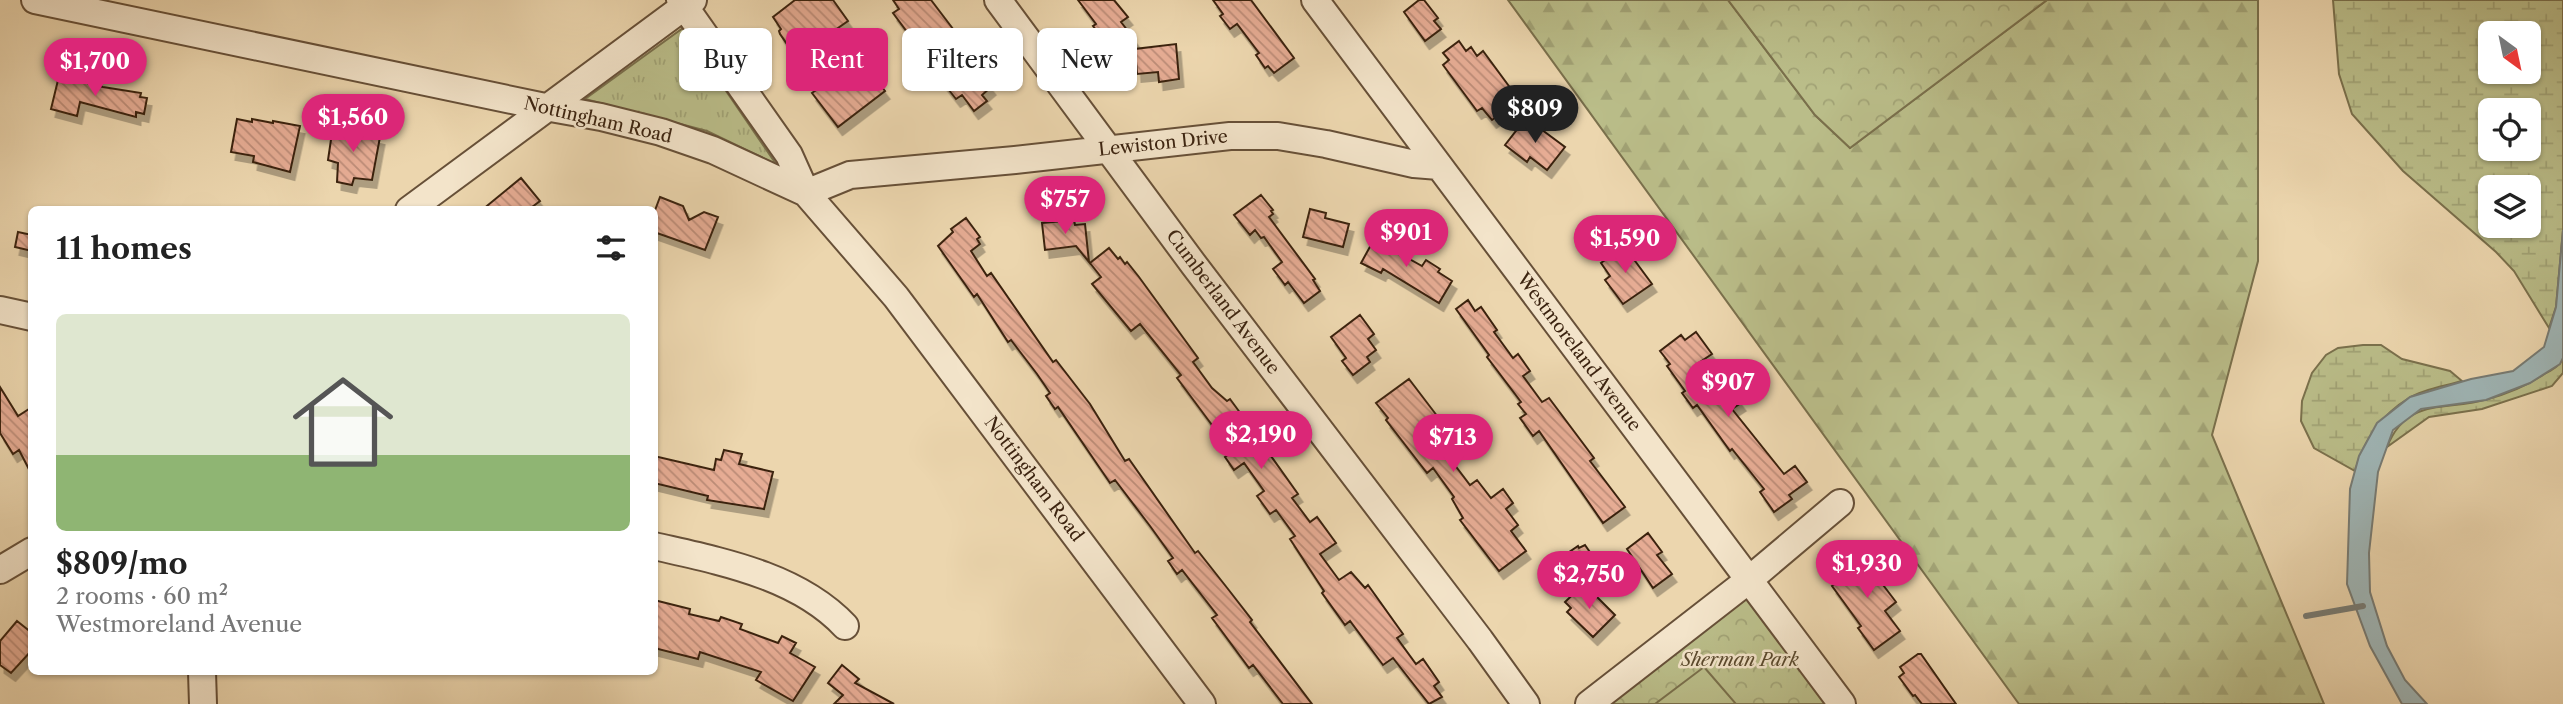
<!DOCTYPE html>
<meta charset="utf-8">
<style>
:root{--surface:#fff;--page:#f6f6f6;--text:#222;--muted:#767676;--line:#e0e0e0;--accent:#db2777}
body{margin:0;font-family:"Libre Caslon Text",serif;background:var(--page);color:var(--text);height:100vh;display:flex;flex-direction:column;font-size:26px;white-space:nowrap}
*{box-sizing:border-box;margin:0}
p{font-size:23px;color:var(--muted)}
.icon{flex:none;width:38px;height:38px;fill:none;stroke:currentColor;stroke-width:2;stroke-linecap:round;stroke-linejoin:round}
.map{position:relative;flex:1;overflow:hidden}
.side{position:absolute;left:28px;top:206px;width:630px;height:469px;display:flex;flex-direction:column;background:var(--surface);border-radius:10px;box-shadow:0 2px 5px #0004}
.side>*{flex:none}
.banner{position:absolute;left:679px;top:28px;width:665px;height:63px;display:flex;gap:14px}
.needle{width:46px;rotate:147deg}
.buttons{position:absolute;left:2478px;top:21px;display:grid;gap:14px}
.buttons a{display:grid;place-items:center;width:63px;height:63px;border-radius:10px;background:var(--surface);box-shadow:0 2px 5px #0004;font-size:35px}
.price{position:absolute;translate:-50% -60px;padding:0 16px;border-radius:24px;background:var(--accent);color:#fff;font-size:23px;line-height:46px;filter:drop-shadow(0 2px 4px #0008)}
.price::after{content:'';position:absolute;left:50%;top:42px;width:21px;height:16px;margin-left:-10px;background:inherit;clip-path:polygon(0 0,100% 0,50% 100%)}
.price.active{background:#222;color:#fff}
ul{padding:0;list-style:none}
li{display:grid;align-content:center;gap:14px;height:371px;padding:0 28px}
li+li{border-top:2px solid var(--line)}
li span{display:grid;place-items:center;height:217px;border-radius:10px;color:#555}
li>.icon{margin-inline-start:auto}
span .icon{width:126px;height:126px;fill:#fffc;stroke-width:1}
li b{font-size:30px}
h2{display:flex;justify-content:space-between;align-items:center;height:84px;padding:0 28px;font-size:30px}
.chip{padding:0 24px;border-radius:10px;background:var(--surface);box-shadow:0 2px 5px #0004;font-size:24px;line-height:63px}
.chip.active{background:var(--accent);color:#fff}
.map>svg:first-child{display:block}
</style>
<div class="map">
<svg width="2563" height="704" viewBox="0 0 2563 704">
<defs>
<pattern id="grass-tufts" width="24" height="20" patternUnits="userSpaceOnUse" patternTransform="scale(1.75)"><rect width="24" height="20" fill="#babd89"/><path d="M3 7l-1-3M5 7V3M7 7l1-3M15 17l-1-3M17 17v-4M19 17l1-3" fill="none" stroke="#a1a275"/></pattern>
<pattern id="forest-firs" width="22" height="20" patternUnits="userSpaceOnUse" patternTransform="scale(1.75)"><rect width="22" height="20" fill="#babd89"/><path d="M5 1l3.5 6h-7zM16 11l3.5 6h-7z" fill="#a1a275"/></pattern>
<pattern id="wetland-marsh" width="20" height="14" patternUnits="userSpaceOnUse" patternTransform="scale(1.75)"><rect width="20" height="14" fill="#babd89"/><path d="M1 5h8M5 5V1M11 12h8M15 12V8" fill="none" stroke="#a1a275"/></pattern>
<pattern id="park-crowns" width="20" height="18" patternUnits="userSpaceOnUse" patternTransform="scale(1.75)"><rect width="20" height="18" fill="#babd89"/><path d="M2 6a3 3 0 1 1 6 0M12 15a3 3 0 1 1 6 0" fill="none" stroke="#a1a275"/></pattern>
<pattern id="building-back-hatch" width="6" height="6" patternUnits="userSpaceOnUse" patternTransform="scale(1.75)"><rect width="6" height="6" fill="#e6ac94"/><path d="M-1 5l2 2M0 0l6 6M5-1l2 2" fill="none" stroke="#bc8c77"/></pattern>
<filter id="shadow"><feDropShadow dx="4.5" dy="8" stdDeviation="0" flood-color="#0004"/></filter>
</defs>
<rect width="100%" height="100%" fill="#ecd6ae"/>
<filter id="stains"><feTurbulence type="fractalNoise" baseFrequency=".00286" numOctaves="4"/><feColorMatrix values="0 0 0 0 .2 0 0 0 0 .09 0 0 0 0 .02 0 0 0 .5 -.17"/></filter>
<radialGradient id="worn" r=".72"><stop offset=".6" stop-color="#630" stop-opacity="0"/><stop offset="1" stop-color="#630" stop-opacity=".3"/></radialGradient>
<path fill="url(#grass-tufts)" stroke="#7a704c" stroke-width="2" d="M683,28L776,164L707,131L585,99Z"/>
<path fill="url(#forest-firs)" stroke="#7a704c" stroke-width="2" d="M1508,0H1728L1815,115L1850,148L2047,0H2258V261L2212,435L2324,704H2019Z"/>
<path fill="url(#wetland-marsh)" stroke="#7a704c" stroke-width="2" fill-rule="evenodd" d="M2333,0H2563V230L2556,307L2549,328L2514,271L2496,252L2403,171L2352,114L2339,74ZM2490,33H2529V72H2490ZM2490,110H2529V149H2490ZM2490,187H2529V226H2490Z
M2363,345H2381L2402,359L2450,371L2462,381C2446,386 2424,389 2409,398C2382,414 2363,441 2355,471L2314,448L2301,421L2302,401L2312,373L2326,355L2338,348Z
M2563,358V373L2552,386L2482,409L2429,417L2387,447C2407,396 2446,412 2488,399C2507,394 2526,386 2543,375C2551,370 2559,367 2563,358Z"/>
<path fill="url(#park-crowns)" stroke="#7a704c" stroke-width="2" d="M1728,0H2047L1850,148L1815,115Z
M1749,596L1829,704H1610Z"/>
<path fill="#babd89" stroke="#7a704c" stroke-width="2" d="M1704,667L1736,704H1655Z"/>
<path fill="#9fb6b7" stroke="#777b74" stroke-width="2" d="M2563,230V358L2560,364L2530,383L2486,400L2421,409L2393,430L2378,472L2369,553L2370,592L2387,646L2405,680L2427,704H2402L2370,646L2347,584L2350,489L2359,456L2377,423L2410,397L2471,379L2513,371L2544,347L2556,307Z"/>
<g fill="none" stroke-linecap="round" stroke-linejoin="round">
<path stroke="#777b74" stroke-width="6" d="M2306,616L2363,606"/>
</g>
<path fill="url(#building-back-hatch)" stroke="#3b2310" stroke-width="2" filter="url(#shadow)" d="M795,0H833L848,21L796,57L780,34L779,31L781,29L773,17Z
M893,0H931L985,71L981,74L991,87L982,95L987,101L974,111L962,95L956,99L941,80L949,73L929,47L922,52L893,13L899,9Z
M1078,0H1114L1128,17L1121,22L1135,40L1116,55L1093,26L1096,24Z
M1213,0H1251L1294,58L1274,73L1268,66L1265,68L1256,55L1259,53L1237,24L1230,29L1220,16L1223,14Z
M1419,0H1424L1438,18L1434,21L1441,29L1425,41L1404,12Z
M1459,41L1466,51L1471,47L1477,56L1483,51L1514,93L1504,100L1511,106L1492,120L1482,108L1477,111L1443,65L1449,60L1443,53Z
M1176,44L1179,79L1159,82L1158,72L1137,74L1135,49Z
M867,68L885,91L838,127L812,93L836,76L843,85Z
M59,76L103,87L141,93L140,97L147,98L144,114L136,112V117L80,102L77,116L51,109Z
M1526,118L1565,147L1547,170L1530,157L1527,162L1505,145Z
M237,119L252,122V119L273,123V121L300,126L290,172L253,162L254,156L231,152Z
M333,126L380,137L372,180L354,178L352,185L337,182L338,163L328,160Z
M521,178L540,201L528,210H482Z
M1261,195L1273,210L1271,211L1273,214L1269,217L1315,279L1313,280L1320,291L1304,303L1288,282L1285,285L1273,269L1282,262L1264,237L1261,238L1255,230L1250,235L1234,215Z
M660,197L683,206L689,220L704,212L718,217L705,250L654,232V213Z
M1310,209L1326,213L1325,218L1349,224L1343,247L1303,237Z
M966,218L980,237L977,239L980,244L971,251L987,276L991,273L1053,362L1056,360L1090,404L1125,461L1129,459L1195,553L1198,551L1228,589L1252,620L1250,622L1312,704H1283L1253,665L1249,668L1212,618L1217,615L1182,570L1177,574L1168,561L1173,558L1150,526L1115,480L1110,483L1058,407L1055,409L1046,396L1050,393L1037,374L1011,340L1008,342L977,294L974,297L938,246L953,232L951,229Z
M1074,220L1075,225L1085,224L1089,262L1076,246L1045,250L1042,223Z
M18,232L32,235V251L15,247Z
M1377,234L1400,246L1397,252L1422,266L1426,260L1440,269L1438,272L1452,281L1439,303L1383,269L1381,273L1361,263Z
M1624,246L1652,284L1623,304L1605,280L1610,276L1601,263Z
M1109,248L1118,259L1120,257L1125,264L1127,262L1139,277L1198,358L1193,362L1212,388L1227,401L1230,399L1241,414L1298,494L1292,498L1310,522L1317,517L1336,543L1320,554L1339,580L1351,572L1365,588L1368,585L1403,634L1397,638L1416,664L1423,659L1439,682L1434,686L1442,697L1429,704L1393,658L1383,665L1350,621L1345,625L1322,593L1324,591L1290,539L1295,536L1276,510L1270,514L1257,496L1264,491L1244,463L1234,470L1225,457L1232,452L1177,378L1181,375L1140,324L1131,331L1092,284L1101,277L1090,263Z
M1468,300L1475,311L1481,307L1497,330L1494,332L1513,358L1518,354L1530,371L1523,376L1542,402L1549,398L1594,458L1590,461L1625,507L1603,523L1539,431L1533,436L1520,418L1526,414L1518,404L1521,402L1487,357L1489,355L1456,309Z
M1360,315L1374,334L1368,339L1376,350L1367,357L1370,362L1353,375L1342,361L1346,358L1331,337Z
M1696,332L1712,354L1700,362L1723,393L1730,388L1741,403L1732,409L1784,474L1795,466L1807,482L1789,495L1792,499L1774,512L1760,492L1764,489L1732,449L1730,451L1697,405L1693,408L1682,393L1685,391L1667,366L1670,364L1660,351L1681,335L1685,340Z
M1409,379L1460,446L1448,456L1470,485L1477,480L1491,498L1503,489L1513,503L1506,509L1518,525L1511,531L1526,551L1499,571L1460,520L1463,518L1452,499L1454,497L1433,468L1427,473L1386,420L1388,418L1376,403Z
M0,387L18,416L32,407V475L19,450L13,454L0,433Z
M724,450L742,454L739,464L773,472L764,509L707,500L708,496L654,483V456L714,470L716,459L721,460Z
M1648,533L1662,552L1657,555L1672,574L1653,588L1627,549Z
M1585,545L1594,558L1589,561L1594,569L1575,581L1559,559L1578,546L1579,548Z
M1870,553L1881,568L1874,573L1896,602L1885,611L1900,631L1874,650L1858,628L1861,626L1832,586L1836,583L1832,577L1859,558L1860,560Z
M1584,584L1615,615L1593,637L1567,612L1571,608L1565,602Z
M654,600L690,609L689,614L719,621L721,617L742,624L740,629L778,643L782,636L796,643L790,653L815,667L793,701L756,680L761,672L700,652L698,659L654,648Z
M17,621L32,633V650L11,673L0,665V641Z
M1918,654H1921L1956,704H1922L1915,695L1913,696L1899,677L1904,673L1900,667Z
M842,665L859,679L855,683L894,704H834L843,695L828,683Z"/>
<g fill="none" stroke-linecap="round" stroke-linejoin="round">
<g stroke="#675038" stroke-width="30">
<path id="minor" d="M35,0L545,107L601,117L661,132L713,150L806,193L896,297L1202,704
M680,0L789,155L806,193L850,175L1015,160L1230,136H1278L1326,144L1414,164L1439,166
M998,0L1194,265L1480,640L1526,704
M1315,0L1842,704
M409,210L693,0
M0,310L32,317
M654,546C719,561 797,575 845,626
M0,570L32,551
M202,672L203,704
M1589,704L1750,579L1840,503"/>
</g>
<use href="#minor" stroke="#f3e4ca" stroke-width="26"/>
</g>
<g text-anchor="middle" stroke-width="5" stroke-linejoin="round" paint-order="stroke">
<g font-size="18" fill="#3b2310" stroke="#f3e4ca">
<text transform="translate(598 120) rotate(13)" y="6">Nottingham Road</text>
<text transform="translate(1163 143) rotate(-6)" y="6">Lewiston Drive</text>
<text transform="translate(1223 302) rotate(53)" y="6">Cumberland Avenue</text>
<text transform="translate(1579 352) rotate(53)" y="6">Westmoreland Avenue</text>
<text transform="translate(1034 479) rotate(53)" y="6">Nottingham Road</text>
</g>
<g font-size="18" font-style="italic" fill="#5b4a2e" stroke="#f3e4ca">
<text x="1740" y="666">Sherman Park</text>
</g>
</g>
<rect width="100%" height="100%" filter="url(#stains)"/>
<rect width="100%" height="100%" fill="url(#worn)"/>
</svg>
<div class="buttons">
<a><svg class="needle" viewBox="-14 -14 28 28"><path d="M0-13l5 13h-10z" fill="#e53935"/><path d="M0 13l5-13h-10z" fill="#767676"/></svg></a>
<a><svg class="icon" aria-label="locate" viewBox="0 0 24 24"><circle cx="12" cy="12" r="6"/><path d="M12 2v4M12 18v4M2 12h4M18 12h4"/></svg></a>
<a><svg class="icon" aria-label="layers" viewBox="0 0 24 24"><path d="M12 4l9 5-9 5-9-5zM3 14l9 5 9-5"/></svg></a>
</div>
<b class="price" style="left:95px;top:98px">$1,700</b>
<b class="price active" style="left:1535px;top:145px">$809</b>
<b class="price" style="left:353px;top:154px">$1,560</b>
<b class="price" style="left:1065px;top:236px">$757</b>
<b class="price" style="left:1406px;top:269px">$901</b>
<b class="price" style="left:1625px;top:275px">$1,590</b>
<b class="price" style="left:1728px;top:419px">$907</b>
<b class="price" style="left:1261px;top:471px">$2,190</b>
<b class="price" style="left:1453px;top:474px">$713</b>
<b class="price" style="left:1867px;top:600px">$1,930</b>
<b class="price" style="left:1589px;top:611px">$2,750</b>
<div class="banner">
<a class="chip">Buy</a>
<a class="chip active">Rent</a>
<a class="chip">Filters</a>
<a class="chip">New</a>
</div>
<section class="side">
<h2>11 homes<svg class="icon" aria-label="filters" viewBox="0 0 24 24"><path d="M4 7h16M4 17h16"/><circle cx="9" cy="7" r="2"/><circle cx="15" cy="17" r="2"/></svg></h2>
<ul>
<li><span style="background:linear-gradient(#dfe7d0 65%,#8fb573 0)"><svg class="icon" aria-label="home" viewBox="0 0 24 24"><path d="M3 11l9-7 9 7M6 9v11h12V9"/></svg></span><div><b>$809/mo</b><p>2 rooms · 60 m²</p><p>Westmoreland Avenue</p></div></li>
</ul>
</section>
</div>
